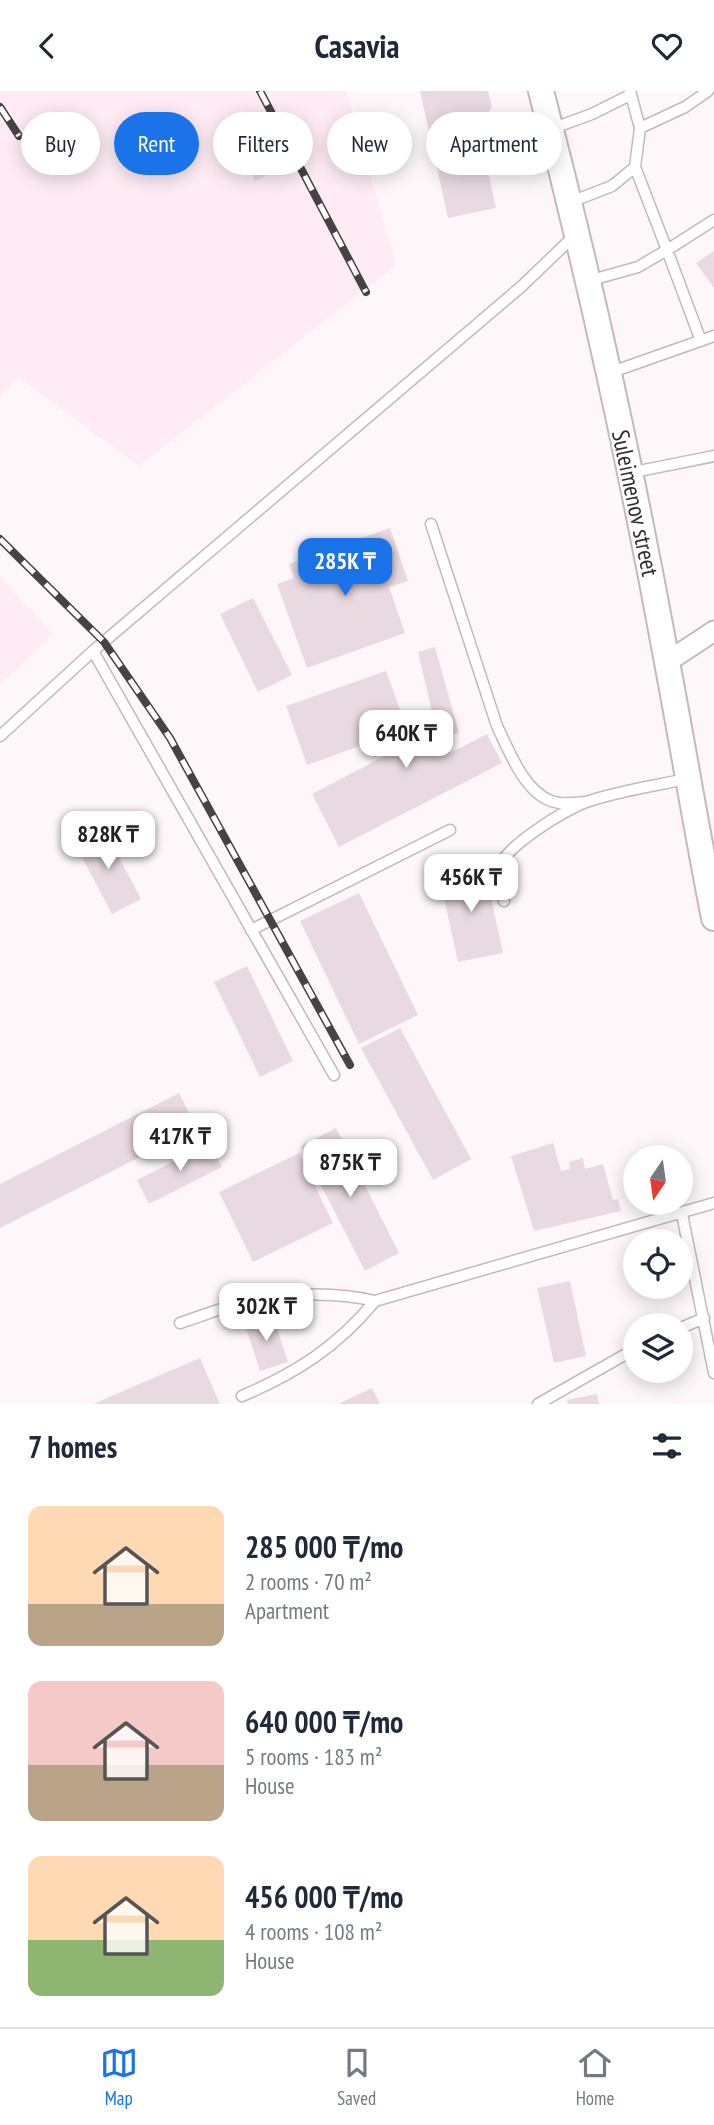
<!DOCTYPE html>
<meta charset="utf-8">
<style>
:root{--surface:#fff;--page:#f6f6f7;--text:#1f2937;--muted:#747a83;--line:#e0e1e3;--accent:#1a73e8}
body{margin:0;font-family:"PT Sans Narrow",sans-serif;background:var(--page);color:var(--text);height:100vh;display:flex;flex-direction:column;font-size:26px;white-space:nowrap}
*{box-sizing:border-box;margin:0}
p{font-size:23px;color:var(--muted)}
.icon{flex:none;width:38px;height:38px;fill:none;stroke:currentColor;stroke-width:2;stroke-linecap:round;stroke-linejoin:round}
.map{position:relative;height:1313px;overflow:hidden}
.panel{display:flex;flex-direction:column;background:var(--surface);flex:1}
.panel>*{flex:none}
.top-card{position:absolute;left:21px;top:21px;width:672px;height:63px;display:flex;gap:14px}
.needle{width:46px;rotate:193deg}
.tools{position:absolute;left:623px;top:1054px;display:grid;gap:14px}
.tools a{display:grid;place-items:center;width:70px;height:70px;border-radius:50%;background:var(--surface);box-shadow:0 4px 18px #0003;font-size:35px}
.price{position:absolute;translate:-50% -60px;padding:0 16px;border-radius:14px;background:#fff;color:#222;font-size:23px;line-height:46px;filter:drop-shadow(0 2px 4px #0008)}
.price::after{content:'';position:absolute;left:50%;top:42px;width:21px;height:16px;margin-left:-10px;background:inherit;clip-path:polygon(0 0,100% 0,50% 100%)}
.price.on{background:var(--accent);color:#fff}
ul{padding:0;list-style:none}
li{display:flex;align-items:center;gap:21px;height:175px;padding:0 28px}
li span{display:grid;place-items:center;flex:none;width:196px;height:140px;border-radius:14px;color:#555}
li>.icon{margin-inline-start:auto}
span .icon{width:84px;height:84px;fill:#fffc;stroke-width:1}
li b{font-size:30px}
h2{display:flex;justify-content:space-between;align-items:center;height:84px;padding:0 28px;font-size:30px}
.chip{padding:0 24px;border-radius:32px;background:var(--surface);box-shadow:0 4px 18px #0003;font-size:24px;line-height:63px}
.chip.on{background:var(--accent);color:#fff}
header{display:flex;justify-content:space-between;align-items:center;height:91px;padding:0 28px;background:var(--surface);font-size:32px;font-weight:800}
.dock{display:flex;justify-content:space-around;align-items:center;height:98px;border-top:2px solid var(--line);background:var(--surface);font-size:19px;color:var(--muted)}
.dock a{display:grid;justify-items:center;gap:4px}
.dock .on{color:var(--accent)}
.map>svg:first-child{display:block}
</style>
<header><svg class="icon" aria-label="back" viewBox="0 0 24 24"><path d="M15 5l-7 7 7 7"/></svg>Casavia<svg class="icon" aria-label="heart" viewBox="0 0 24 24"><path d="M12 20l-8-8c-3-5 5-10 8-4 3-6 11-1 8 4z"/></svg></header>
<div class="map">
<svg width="714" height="1313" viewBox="0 0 714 1313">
<rect width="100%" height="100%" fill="#fef7fa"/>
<path fill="#feebf3" d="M0,0H346L396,174L139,375L18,286L0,306Z
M0,486L53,543L0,594Z"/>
<path fill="#e9d9e0" d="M420,0H488L492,16L478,36L496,117L448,127Z
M251,29L277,79L255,90L229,41Z
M714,160V197L696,172Z
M390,437L408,490L389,496L405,542L307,577L277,493L294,487L289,473Z
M253,507L292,584L258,601L220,523Z
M435,556L459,642L442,647L450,662L487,643L502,672L339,756L312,703L436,638L418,561Z
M386,580L407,638L307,674L286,615Z
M104,738L141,808L112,823L75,753Z
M484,775L503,862L458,871L439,785Z
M359,802L418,924L359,953L300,830Z
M247,875L293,970L260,986L214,891Z
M400,937L471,1068L433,1089L361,957Z
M179,1002L197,1037L0,1137V1093Z
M336,1037L399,1162L365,1180L301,1055Z
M210,1052L222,1076L149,1113L137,1089Z
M553,1052L561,1080L570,1078L569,1071L583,1067L585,1078L603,1073L613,1109L618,1108L621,1120L534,1140L511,1065Z
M299,1062L333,1132L253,1171L219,1101Z
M570,1190L586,1265L554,1272L537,1197Z
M273,1225L288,1271L260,1280L245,1234Z
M200,1267L220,1313H93Z
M372,1297L380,1313H338Z
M597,1303L599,1313H568L567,1309Z"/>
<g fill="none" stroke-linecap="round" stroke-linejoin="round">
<g stroke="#c6b7bd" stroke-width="13">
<path id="service" d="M640,37L685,16L708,0
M551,38L592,23L630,4
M568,112L612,95L635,76
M588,190L638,176L667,159L635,76L640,37L630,0
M701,250L667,159L714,129
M609,282L714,245
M629,382L714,365
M431,433L497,635C509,660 524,700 551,710C562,714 574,712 584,711
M93,560L334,984
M0,645L93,560L522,195L576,143
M504,810C501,800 497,789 499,778C502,757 566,718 586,711C618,700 653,695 686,688
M251,839L450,739
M682,1123L714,1282
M180,1232C199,1226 218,1218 238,1213C281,1202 332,1200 375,1210L714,1112
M681,1237L704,1227
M242,1305C296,1282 337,1256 375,1210
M538,1313L635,1258"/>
</g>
<g stroke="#c6b7bd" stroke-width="23">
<path id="minor" d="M667,571L714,540"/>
</g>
<g stroke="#c6b7bd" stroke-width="28">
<path id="tertiary" d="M541,0C590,188 632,379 667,571C683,656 697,741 714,827"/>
</g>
<use href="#service" stroke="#fff" stroke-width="10"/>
<use href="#minor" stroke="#fff" stroke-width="19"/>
<use href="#tertiary" stroke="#fff" stroke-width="24"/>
<g stroke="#484244" stroke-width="8">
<path id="rail" d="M260,0L366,201
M0,16L19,45
M0,448L104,551L170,647L350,974"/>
</g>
<use href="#rail" stroke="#fff" stroke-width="5" stroke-dasharray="16" stroke-linecap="butt"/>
</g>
<g text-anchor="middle" stroke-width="5" stroke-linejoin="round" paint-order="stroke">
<g font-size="24" fill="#312c2e" stroke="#fff">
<text transform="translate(635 412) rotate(78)" y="8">Suleimenov street</text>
</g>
</g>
</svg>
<div class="tools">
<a><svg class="needle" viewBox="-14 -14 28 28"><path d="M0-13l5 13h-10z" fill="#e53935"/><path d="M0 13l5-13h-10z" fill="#747a83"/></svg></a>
<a><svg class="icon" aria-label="locate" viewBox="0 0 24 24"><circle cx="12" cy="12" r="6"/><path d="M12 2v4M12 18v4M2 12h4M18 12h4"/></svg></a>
<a><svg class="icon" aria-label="layers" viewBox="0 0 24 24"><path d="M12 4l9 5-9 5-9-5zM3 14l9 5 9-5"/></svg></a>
</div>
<b class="price on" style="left:345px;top:507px">285K ₸</b>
<b class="price" style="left:406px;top:679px">640K ₸</b>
<b class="price" style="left:108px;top:780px">828K ₸</b>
<b class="price" style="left:471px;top:823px">456K ₸</b>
<b class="price" style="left:180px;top:1082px">417K ₸</b>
<b class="price" style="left:350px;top:1108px">875K ₸</b>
<b class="price" style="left:266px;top:1252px">302K ₸</b>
<div class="top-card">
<a class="chip">Buy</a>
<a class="chip on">Rent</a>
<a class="chip">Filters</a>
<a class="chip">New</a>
<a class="chip">Apartment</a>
</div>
</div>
<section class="panel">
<h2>7 homes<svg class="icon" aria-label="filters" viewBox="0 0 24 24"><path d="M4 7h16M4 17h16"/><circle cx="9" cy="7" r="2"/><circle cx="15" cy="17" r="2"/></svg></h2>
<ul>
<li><span style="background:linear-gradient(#ffd9b3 70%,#b9a48a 0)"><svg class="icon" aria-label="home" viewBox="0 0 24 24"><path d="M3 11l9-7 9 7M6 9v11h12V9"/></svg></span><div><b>285 000 ₸/mo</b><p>2 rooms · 70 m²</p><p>Apartment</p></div></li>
<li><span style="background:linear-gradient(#f6c9c9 60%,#b9a48a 0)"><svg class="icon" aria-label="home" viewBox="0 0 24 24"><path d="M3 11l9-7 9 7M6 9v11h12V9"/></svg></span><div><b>640 000 ₸/mo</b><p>5 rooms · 183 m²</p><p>House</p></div></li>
<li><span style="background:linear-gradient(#ffd9b3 60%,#8fb573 0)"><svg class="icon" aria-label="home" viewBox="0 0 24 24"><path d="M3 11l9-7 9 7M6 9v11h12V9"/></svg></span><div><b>456 000 ₸/mo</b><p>4 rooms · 108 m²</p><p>House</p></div></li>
</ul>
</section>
<nav class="dock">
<a class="on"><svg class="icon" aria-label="map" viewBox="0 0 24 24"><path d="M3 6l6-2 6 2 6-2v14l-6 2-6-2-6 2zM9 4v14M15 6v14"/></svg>Map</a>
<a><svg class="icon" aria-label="saved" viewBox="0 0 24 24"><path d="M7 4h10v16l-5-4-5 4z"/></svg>Saved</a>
<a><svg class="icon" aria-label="home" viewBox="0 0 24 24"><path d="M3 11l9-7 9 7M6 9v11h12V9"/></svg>Home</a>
</nav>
